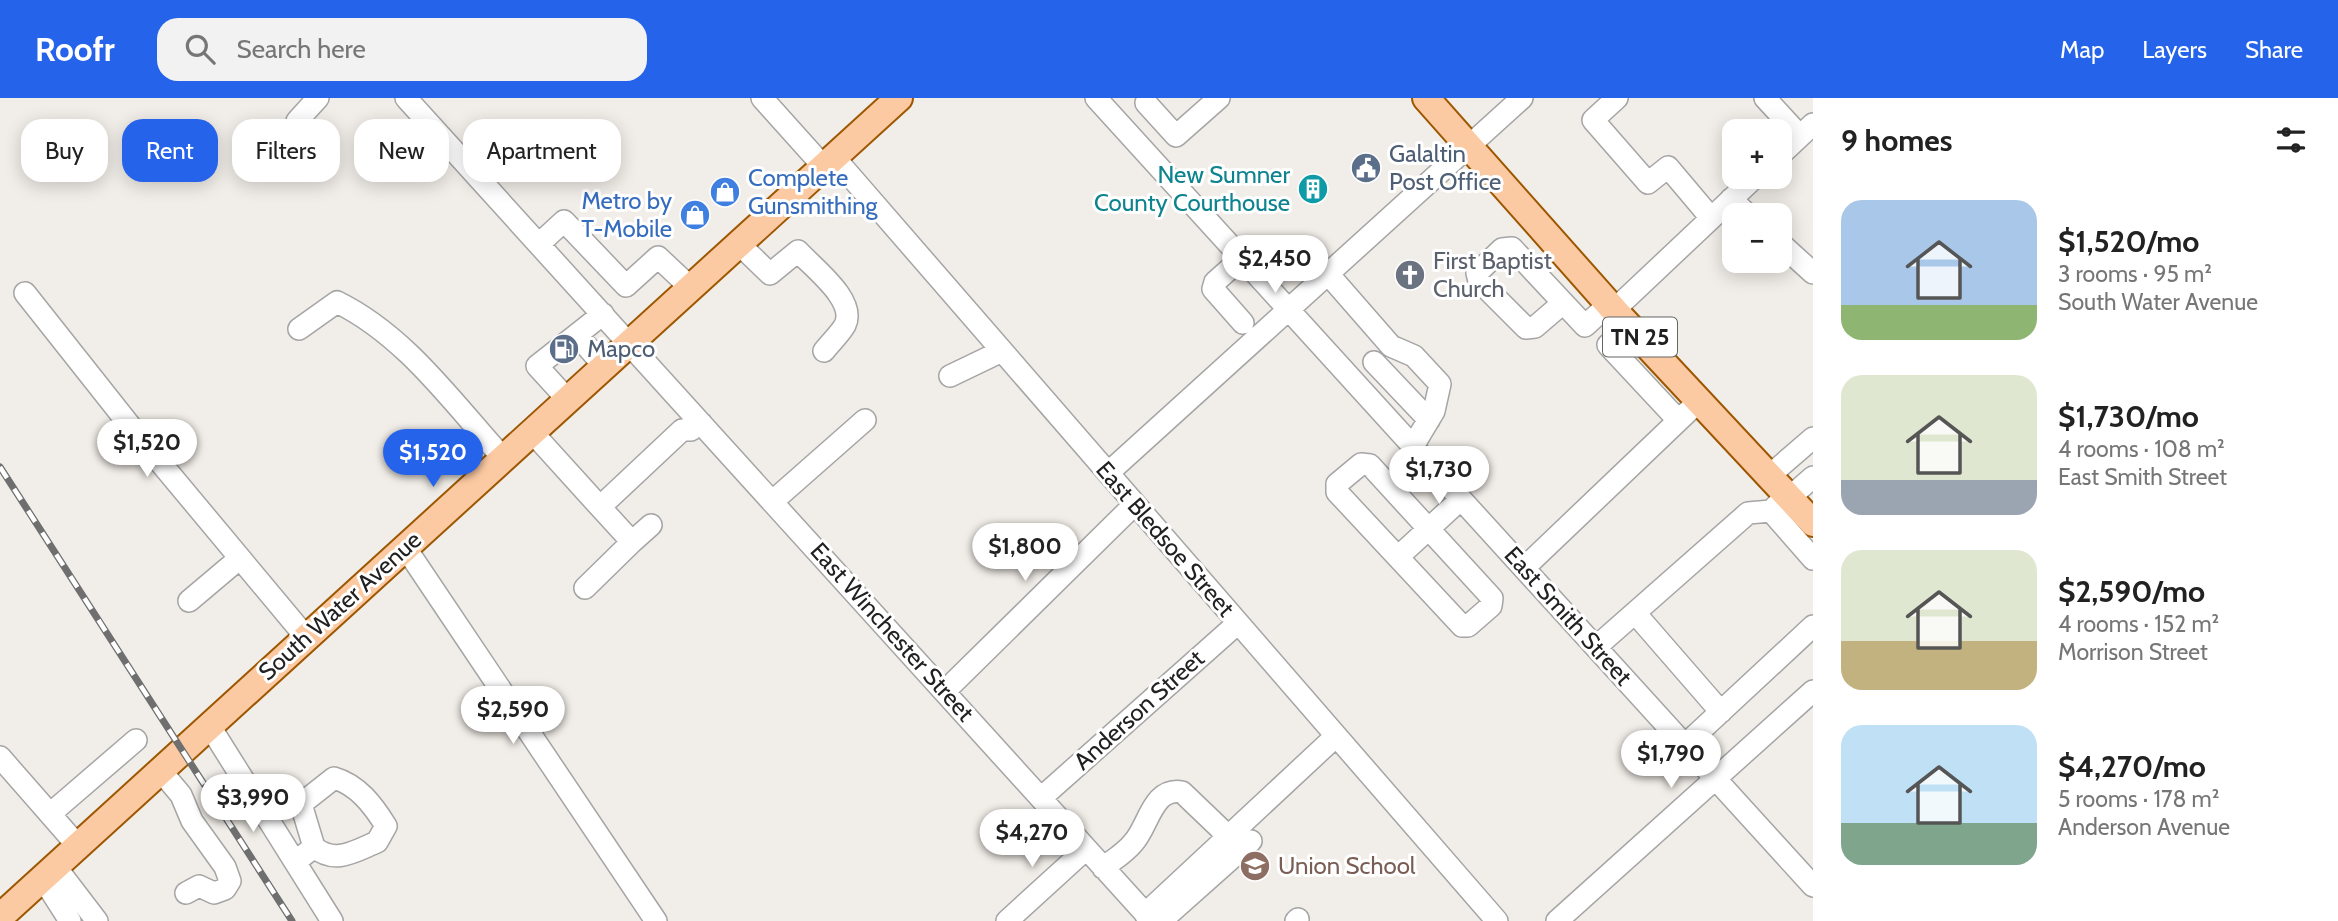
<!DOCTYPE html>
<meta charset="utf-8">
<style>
:root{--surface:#fff;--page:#f2f2f2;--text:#222;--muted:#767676;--accent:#2563eb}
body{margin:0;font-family:Cabin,sans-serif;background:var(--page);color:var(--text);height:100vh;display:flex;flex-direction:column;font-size:26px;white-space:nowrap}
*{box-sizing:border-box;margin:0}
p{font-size:23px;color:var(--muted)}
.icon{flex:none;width:38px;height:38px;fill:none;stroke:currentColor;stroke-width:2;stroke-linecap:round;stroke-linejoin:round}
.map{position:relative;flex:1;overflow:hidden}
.side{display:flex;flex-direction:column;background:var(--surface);width:525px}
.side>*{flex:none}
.top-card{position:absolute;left:21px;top:21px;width:665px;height:63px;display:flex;gap:14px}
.fabs{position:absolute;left:1722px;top:21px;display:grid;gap:14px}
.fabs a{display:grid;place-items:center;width:70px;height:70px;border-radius:14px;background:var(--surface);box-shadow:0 4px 18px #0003;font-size:35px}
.price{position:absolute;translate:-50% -60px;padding:0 16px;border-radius:24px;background:#fff;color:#222;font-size:23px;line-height:46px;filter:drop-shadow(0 2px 4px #0008)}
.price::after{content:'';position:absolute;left:50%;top:42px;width:21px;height:16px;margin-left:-10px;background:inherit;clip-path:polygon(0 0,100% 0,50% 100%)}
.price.selected{background:var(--accent);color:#fff}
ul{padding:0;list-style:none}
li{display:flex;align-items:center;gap:21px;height:175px;padding:0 28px}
li span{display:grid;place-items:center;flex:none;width:196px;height:140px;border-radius:21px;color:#555}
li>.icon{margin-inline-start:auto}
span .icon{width:84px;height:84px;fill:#fffc;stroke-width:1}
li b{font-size:30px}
h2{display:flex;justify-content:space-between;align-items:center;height:84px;padding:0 28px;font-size:30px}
.pill{padding:0 24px;border-radius:21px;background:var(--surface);box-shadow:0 4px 18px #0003;font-size:24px;line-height:63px}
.pill.selected{background:var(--accent);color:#fff}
header{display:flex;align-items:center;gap:42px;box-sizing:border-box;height:98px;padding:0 35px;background:var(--accent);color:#fff}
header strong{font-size:33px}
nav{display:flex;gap:38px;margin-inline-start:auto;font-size:24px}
.search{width:490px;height:63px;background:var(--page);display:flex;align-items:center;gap:18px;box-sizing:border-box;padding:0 24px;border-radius:21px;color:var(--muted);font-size:26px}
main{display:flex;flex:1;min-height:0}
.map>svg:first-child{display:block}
</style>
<header>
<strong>Roofr</strong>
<div class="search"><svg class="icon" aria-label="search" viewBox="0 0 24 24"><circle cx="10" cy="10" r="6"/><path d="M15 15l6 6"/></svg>Search here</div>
<nav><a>Map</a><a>Layers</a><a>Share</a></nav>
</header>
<main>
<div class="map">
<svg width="1813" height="823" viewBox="0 0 1813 823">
<rect width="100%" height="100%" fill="#f1ede8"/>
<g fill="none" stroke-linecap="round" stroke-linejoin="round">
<g stroke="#a5a5a5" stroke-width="24">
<path id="minor" d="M406,0L1152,823
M762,0L823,68
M1096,0L1813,788
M1617,0L1593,22L1648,85L1668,69L1711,120
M1765,0L1800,38
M1146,5L1176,38L1219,0
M297,23L318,0
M1780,57L1813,26
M833,58L1497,823
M1731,101L1748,117
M1780,145L1813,175
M539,146L564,123L626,188L658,159L691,190
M739,146L770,176L798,153C813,170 857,202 845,227C840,236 830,245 824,253
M1242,160L1215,184L1213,191L1243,225
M1329,177L1391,248L1414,258L1440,286L1434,313L1413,348
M25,195L139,339L305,538
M1563,205L1535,229L1526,230L1479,183L1477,175L1502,151L1512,150L1585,228L1609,206
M1614,212L1755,79
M1629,228L1608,247L1678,322
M299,231L337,204C406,238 452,304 503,360
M577,237L605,269
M1374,264L1429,322
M950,278L1002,253
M568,302L537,268L603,216
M532,334L600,409L682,332H691L701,325
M1361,366L1370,367L1492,500L1491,508L1468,528H1462L1337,394V386Z
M1108,375L1522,0
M1769,378L1813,340
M1789,400L1813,379
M773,403L865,322
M600,409L632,444L651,427
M1771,413L1813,461
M405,449L656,823
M1398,459L1461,401
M1524,470L1699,303
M585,490L632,444
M189,503L240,460
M1635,515L1721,614
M1596,549L1748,415L1771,413L1787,397
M945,593L1135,406
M209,627L332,823
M1685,647L1813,528
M0,659L77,747
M160,672L181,697L192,723L225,769L230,783L225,791L214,795L199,788L186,795
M1041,700L1238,525
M50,716L136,642
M295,764L314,749C335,767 355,753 377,744L386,728C373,707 358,687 334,680L301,706L314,749
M55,768L97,823
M1103,770C1113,762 1125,755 1133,745C1149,728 1152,689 1182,694L1228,738
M42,779L70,823
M1145,816L1336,638
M1007,823L1086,751
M1161,823L1251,743
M1296,823L1298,821
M1557,823L1813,593"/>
</g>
<g stroke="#9d5700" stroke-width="30">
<path id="major" d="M1426,0L1614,212L1813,425
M0,819L899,0"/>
</g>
<use href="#minor" stroke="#fff" stroke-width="21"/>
<use href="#major" stroke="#fccaa2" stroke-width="26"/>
<g stroke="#6f6f6f" stroke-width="7">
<path id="rail" d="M0,369L292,823"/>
</g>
<use href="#rail" stroke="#fff" stroke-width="4.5" stroke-dasharray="13" stroke-linecap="butt"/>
</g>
<defs>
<g id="civic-disc" transform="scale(1.575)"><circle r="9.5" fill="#5c6f8a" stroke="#fff"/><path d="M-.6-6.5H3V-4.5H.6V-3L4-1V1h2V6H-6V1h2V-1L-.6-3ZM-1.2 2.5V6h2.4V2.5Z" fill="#fff"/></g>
<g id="building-disc" transform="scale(1.575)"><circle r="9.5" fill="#0f9aa8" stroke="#fff"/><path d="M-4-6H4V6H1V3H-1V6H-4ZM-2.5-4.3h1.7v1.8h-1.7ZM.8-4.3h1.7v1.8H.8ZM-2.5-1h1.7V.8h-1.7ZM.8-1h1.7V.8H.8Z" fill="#fff"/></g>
<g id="shop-disc" transform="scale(1.575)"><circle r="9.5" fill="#3f7fe0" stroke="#fff"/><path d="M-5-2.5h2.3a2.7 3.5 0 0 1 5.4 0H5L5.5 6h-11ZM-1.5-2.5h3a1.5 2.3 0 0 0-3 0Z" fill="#fff"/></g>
<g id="church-disc" transform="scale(1.575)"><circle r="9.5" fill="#6b7280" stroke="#fff"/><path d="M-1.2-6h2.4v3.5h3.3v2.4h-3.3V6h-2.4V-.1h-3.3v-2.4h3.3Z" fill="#fff"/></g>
<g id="fuel-disc" transform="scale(1.575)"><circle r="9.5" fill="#5c6f8a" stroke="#fff"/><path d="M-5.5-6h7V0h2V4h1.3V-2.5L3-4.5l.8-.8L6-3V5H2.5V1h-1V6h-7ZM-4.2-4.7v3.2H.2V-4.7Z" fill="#fff"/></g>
<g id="school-disc" transform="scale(1.575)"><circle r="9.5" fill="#8d6e63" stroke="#fff"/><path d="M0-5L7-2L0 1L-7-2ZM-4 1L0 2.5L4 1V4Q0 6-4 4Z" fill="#fff"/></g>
</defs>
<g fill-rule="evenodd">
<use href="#civic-disc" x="1366" y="70"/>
<use href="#building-disc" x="1313" y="91"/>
<use href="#shop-disc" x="725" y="94"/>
<use href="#shop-disc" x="695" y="117"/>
<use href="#church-disc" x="1410" y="177"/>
<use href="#fuel-disc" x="564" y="251"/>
<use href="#school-disc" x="1255" y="768"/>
</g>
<g text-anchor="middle" stroke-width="6" stroke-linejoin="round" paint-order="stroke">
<rect fill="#fff" stroke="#646464" stroke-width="2" x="1603" y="219.5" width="74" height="39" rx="5"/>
<g font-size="23" font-weight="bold" fill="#212121">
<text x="1640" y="247">TN 25</text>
</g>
<g font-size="24" fill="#4e5e75" stroke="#fff" text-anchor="start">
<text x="1389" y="64">Galaltin<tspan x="1389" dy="28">Post Office</tspan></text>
<text x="587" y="259">Mapco</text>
</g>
<g font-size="24" fill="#0d838f" stroke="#fff" text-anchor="end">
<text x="1290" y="85">New Sumner<tspan x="1290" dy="28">County Courthouse</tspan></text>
</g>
<g font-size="24" fill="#366cbe" stroke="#fff" text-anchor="start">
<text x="748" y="88">Complete<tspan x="748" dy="28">Gunsmithing</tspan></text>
<text x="672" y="111" text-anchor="end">Metro by<tspan x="672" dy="28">T-Mobile</tspan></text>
</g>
<g font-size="24" fill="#5b616d" stroke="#fff" text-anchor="start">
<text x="1433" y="171">First Baptist<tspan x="1433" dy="28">Church</tspan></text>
</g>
<g font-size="24" fill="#212121" stroke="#fff">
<text transform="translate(1165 441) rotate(49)" y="8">East Bledsoe Street</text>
<text transform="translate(340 508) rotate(-42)" y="8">South Water Avenue</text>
<text transform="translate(1568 518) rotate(48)" y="8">East Smith Street</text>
<text transform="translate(892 534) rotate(48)" y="8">East Winchester Street</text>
<text transform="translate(1139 612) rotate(-42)" y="8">Anderson Street</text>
</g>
<g font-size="24" fill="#785e54" stroke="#fff" text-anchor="start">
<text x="1278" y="776">Union School</text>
</g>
</g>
</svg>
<div class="fabs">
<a>+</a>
<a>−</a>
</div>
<b class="price" style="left:1275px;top:197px">$2,450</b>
<b class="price" style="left:147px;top:381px">$1,520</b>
<b class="price selected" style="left:433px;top:391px">$1,520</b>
<b class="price" style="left:1439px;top:408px">$1,730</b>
<b class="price" style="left:1025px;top:485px">$1,800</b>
<b class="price" style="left:513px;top:648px">$2,590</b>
<b class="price" style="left:1671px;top:692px">$1,790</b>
<b class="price" style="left:253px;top:736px">$3,990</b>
<b class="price" style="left:1032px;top:771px">$4,270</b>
<div class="top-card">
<a class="pill">Buy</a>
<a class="pill selected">Rent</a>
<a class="pill">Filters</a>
<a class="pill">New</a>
<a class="pill">Apartment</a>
</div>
</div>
<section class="side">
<h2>9 homes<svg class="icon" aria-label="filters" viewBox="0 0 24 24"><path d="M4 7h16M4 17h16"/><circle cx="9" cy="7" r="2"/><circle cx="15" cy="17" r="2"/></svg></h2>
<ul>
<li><span style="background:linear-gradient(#a9c7e8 75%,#8fb573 0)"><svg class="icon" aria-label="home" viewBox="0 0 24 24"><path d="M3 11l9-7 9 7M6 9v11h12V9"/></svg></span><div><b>$1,520/mo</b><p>3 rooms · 95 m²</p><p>South Water Avenue</p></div></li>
<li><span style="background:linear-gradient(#dfe7d0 75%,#9aa5b1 0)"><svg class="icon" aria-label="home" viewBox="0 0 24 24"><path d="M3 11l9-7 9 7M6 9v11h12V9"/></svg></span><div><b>$1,730/mo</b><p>4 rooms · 108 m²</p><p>East Smith Street</p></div></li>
<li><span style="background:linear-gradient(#dfe7d0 65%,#c2b280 0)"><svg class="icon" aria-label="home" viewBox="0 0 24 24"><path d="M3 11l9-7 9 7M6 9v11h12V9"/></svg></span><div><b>$2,590/mo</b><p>4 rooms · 152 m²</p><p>Morrison Street</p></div></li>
<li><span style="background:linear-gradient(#bfe0f5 70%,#7fa58c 0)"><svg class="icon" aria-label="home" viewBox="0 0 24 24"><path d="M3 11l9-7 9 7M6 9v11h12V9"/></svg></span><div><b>$4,270/mo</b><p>5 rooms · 178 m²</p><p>Anderson Avenue</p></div></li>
</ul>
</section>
</main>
